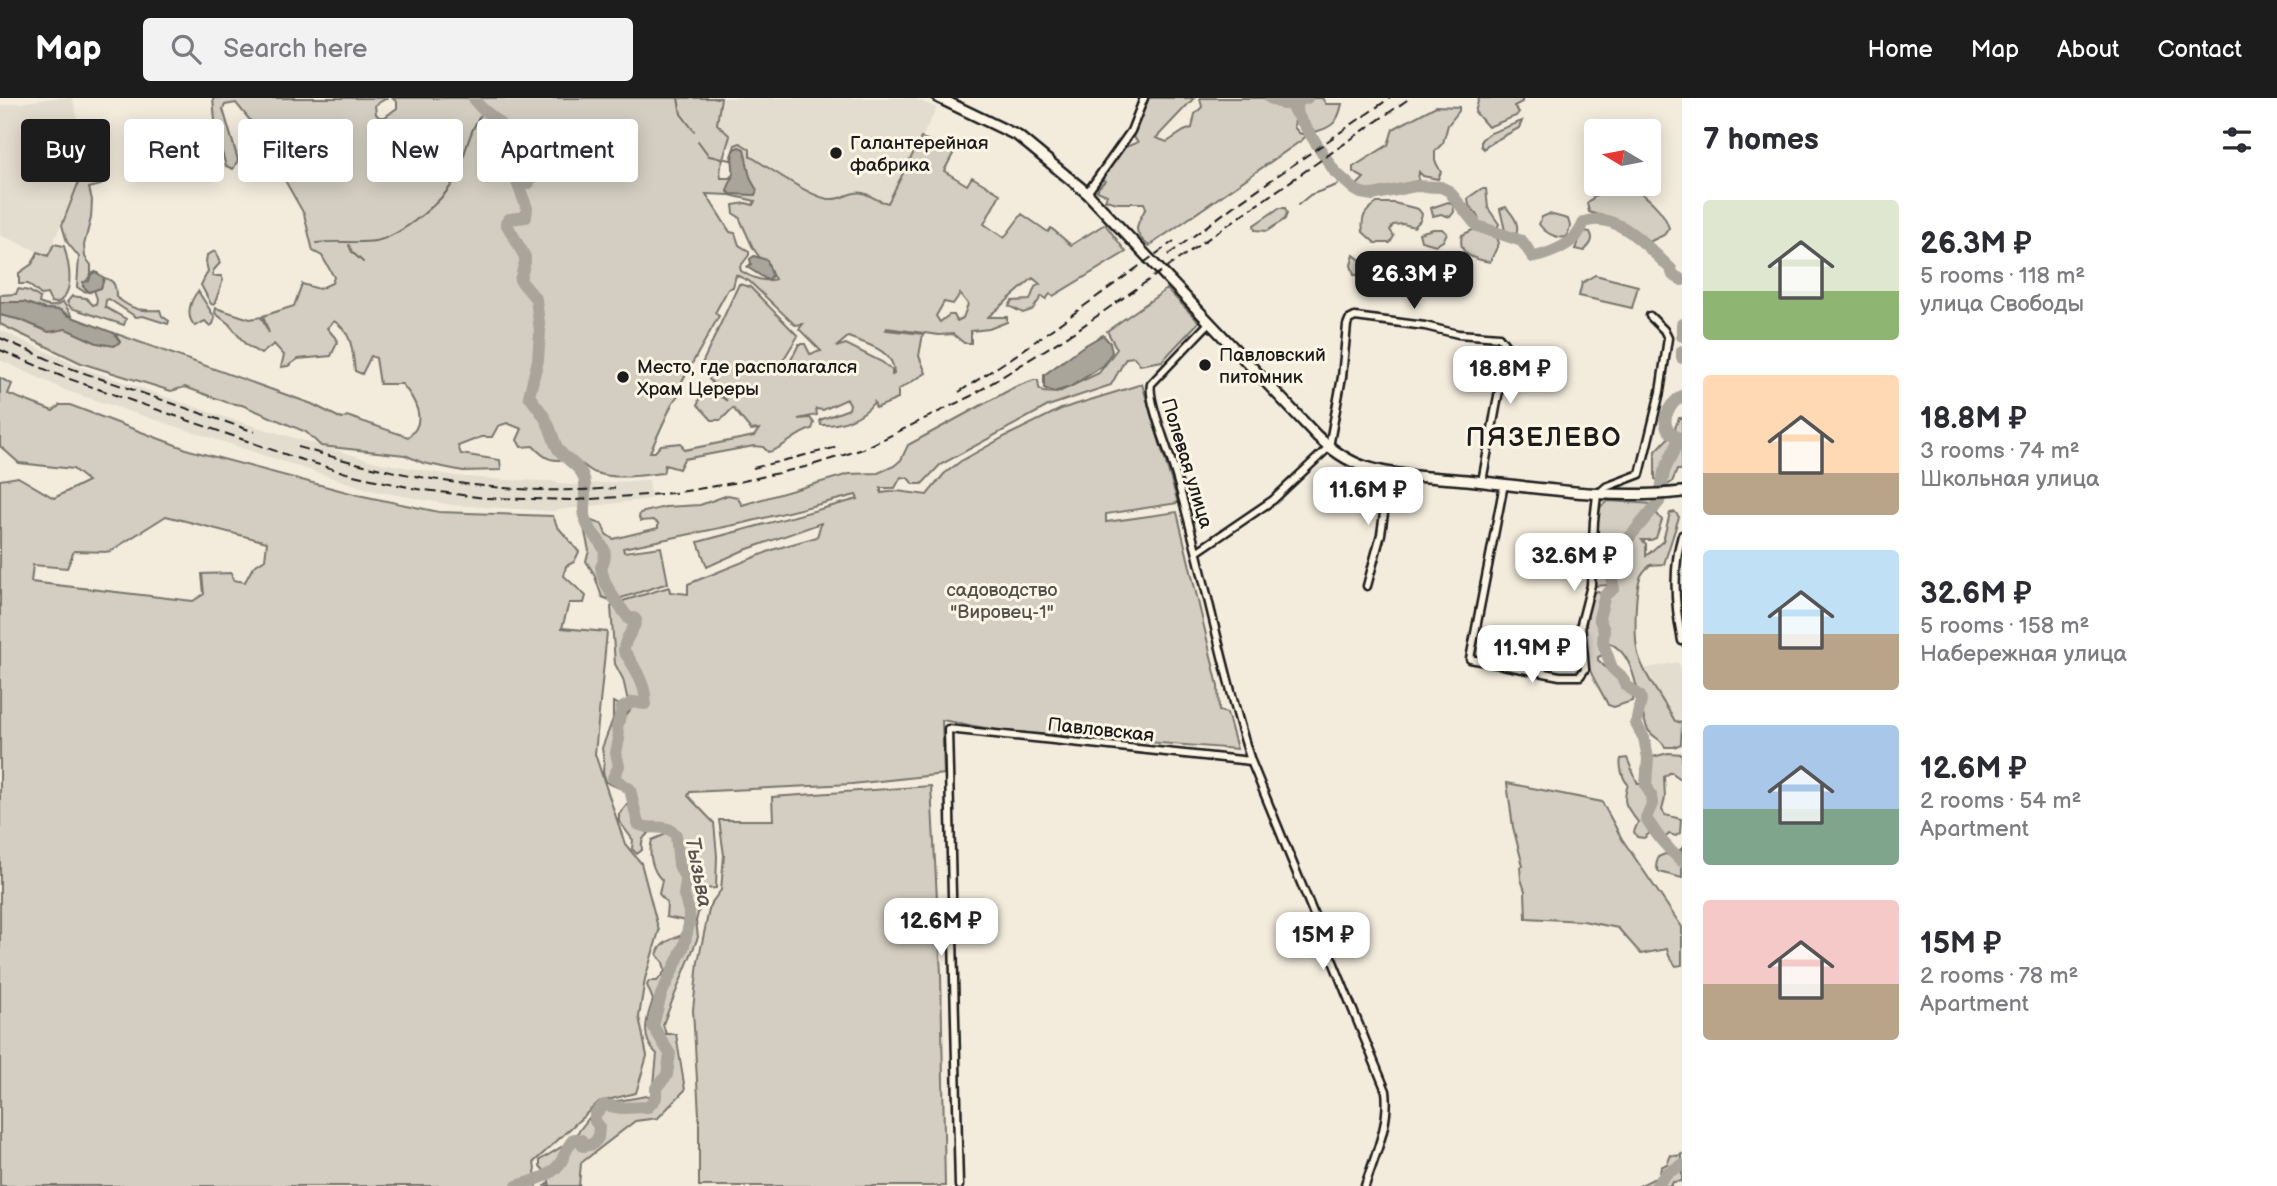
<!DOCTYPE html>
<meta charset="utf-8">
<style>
:root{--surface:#fff;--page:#f2f2f3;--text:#2b2b33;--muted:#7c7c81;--accent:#1c1c1c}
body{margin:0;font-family:"Balsamiq Sans",sans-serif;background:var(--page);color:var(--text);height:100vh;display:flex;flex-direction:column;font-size:26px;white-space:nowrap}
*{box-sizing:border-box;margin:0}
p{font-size:23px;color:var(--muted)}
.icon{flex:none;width:38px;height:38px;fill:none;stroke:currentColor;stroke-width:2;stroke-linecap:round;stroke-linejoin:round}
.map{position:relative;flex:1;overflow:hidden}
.panel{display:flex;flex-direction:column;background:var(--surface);width:595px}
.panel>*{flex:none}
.guide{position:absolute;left:21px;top:21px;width:665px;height:63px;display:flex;gap:14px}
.needle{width:46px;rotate:280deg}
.fabs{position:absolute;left:1584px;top:21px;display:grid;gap:14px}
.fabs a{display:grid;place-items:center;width:77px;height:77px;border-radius:7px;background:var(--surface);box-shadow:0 4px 18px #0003;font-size:35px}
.price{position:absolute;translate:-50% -60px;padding:0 16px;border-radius:14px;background:#fff;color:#222;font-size:23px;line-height:46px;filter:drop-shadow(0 2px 4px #0008)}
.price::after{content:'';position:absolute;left:50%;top:42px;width:21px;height:16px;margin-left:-10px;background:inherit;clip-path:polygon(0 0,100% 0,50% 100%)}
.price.on{background:var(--accent);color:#fff}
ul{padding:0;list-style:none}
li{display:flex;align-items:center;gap:21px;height:175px;padding:0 21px}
li span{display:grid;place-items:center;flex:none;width:196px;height:140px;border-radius:7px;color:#555}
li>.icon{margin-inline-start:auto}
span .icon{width:84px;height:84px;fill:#fffc;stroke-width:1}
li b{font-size:30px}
h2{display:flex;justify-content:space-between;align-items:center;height:84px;padding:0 21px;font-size:30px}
.tag{padding:0 24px;border-radius:7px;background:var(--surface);box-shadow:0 4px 18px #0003;font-size:24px;line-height:63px}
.tag.on{background:var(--accent);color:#fff}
header{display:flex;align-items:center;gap:42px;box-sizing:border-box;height:98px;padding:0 35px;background:var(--accent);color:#fff}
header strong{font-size:33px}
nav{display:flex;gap:38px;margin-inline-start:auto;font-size:24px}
.search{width:490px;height:63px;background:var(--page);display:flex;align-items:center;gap:18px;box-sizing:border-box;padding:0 24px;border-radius:7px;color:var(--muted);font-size:26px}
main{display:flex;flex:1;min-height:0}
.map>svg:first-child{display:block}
</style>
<header>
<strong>Map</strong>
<div class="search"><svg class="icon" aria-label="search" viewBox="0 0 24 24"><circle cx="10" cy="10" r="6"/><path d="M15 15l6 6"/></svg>Search here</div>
<nav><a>Home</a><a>Map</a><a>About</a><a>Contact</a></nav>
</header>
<main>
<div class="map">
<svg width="1682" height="1088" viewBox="0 0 1682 1088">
<rect width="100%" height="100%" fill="#f3ecdd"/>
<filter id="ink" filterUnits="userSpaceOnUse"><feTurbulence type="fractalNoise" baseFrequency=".0143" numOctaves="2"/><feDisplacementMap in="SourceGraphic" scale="14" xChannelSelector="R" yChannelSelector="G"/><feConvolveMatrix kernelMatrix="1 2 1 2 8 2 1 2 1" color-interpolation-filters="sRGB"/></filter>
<g filter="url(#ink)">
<path fill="#e3ddcf" d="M53,0H73L86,64L48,158L0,137V8Z
M723,0H913L937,10L888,105L877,103L863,95H851L832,102L797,87L750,58L752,50L742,45L723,51L717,29Z
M0,232L78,268L224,319L376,364L456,378L503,382L551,383L569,387L649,382L651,401L551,413L452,407L370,392L67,293L0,262Z
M1678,564L1682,574V621L1673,624L1643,571Z"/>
<path fill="#d3cec1" stroke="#78756e" stroke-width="2" fill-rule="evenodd" d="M213,0H387L375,7L376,16L379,19H385L397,10V4L392,0H721L717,26L730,38L720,71L721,80H729L736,74L731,58L735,47L740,45L750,51V58C766,68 813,101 831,101C842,102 852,92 863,95C873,98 876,103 888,105L921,40L945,48L954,54L944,73L967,87L972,79L1000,96L984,126L1004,140L1022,116L1048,134L1051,130L1071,147L1105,126L1126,154L1053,198L1050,196L1046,201L1042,198L1032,212L1023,215L1009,208L1012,203L1030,202L1035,189L1040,186L1033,180L988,219H1007V224L989,231L971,233V245H964L953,236L939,237L887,230L886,232L923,236L919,258L926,275L898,292V301L876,310L874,304C863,320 839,328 821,327L820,322L849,311L850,306L847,301L823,312L816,311L817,317L798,321L810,320L814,325L812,331C795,335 784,351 768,354L763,349L754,348L684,361L679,371L665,367L663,375C641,377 618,382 596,375C589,373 584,366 577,364C553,359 552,368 533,348L521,349L517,342L522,331L507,325L498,328L492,339H481L458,348L461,356L500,362L501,372L463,373L423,365L405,357L321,348L306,334L242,307L229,305L185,289L171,293L81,265L0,226V217L21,222L49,234L66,230L97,245L120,244L114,235L312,306L342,321L347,318L408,339C429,324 414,300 402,286H380L376,260L371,258L362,276L355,273C352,252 353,235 334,223L327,230L338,243L331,258L298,261L288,268L281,269L284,257L274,246L261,256L246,247L229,226L215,215L216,210L250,221L261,219L269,235L263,218L294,208L302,186L319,191L332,185L334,179L322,158L313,153L304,116L262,42L265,39L258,26H253L236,5L225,7L223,11L238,62L233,71L226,68L216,34ZM706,96L730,97L755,103L753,107L746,105L733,107L734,116L739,119L753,150L775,181C765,185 750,179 741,173L740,169L749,157V153L739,147L735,135L730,134ZM736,177L749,183L795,227L803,226L799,231L821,253L810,256L805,246H799L788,268L789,275L780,267L798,238L750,189L739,186L700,270L727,303L717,296L707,294L699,301L698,307L712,322H721L733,310L751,332L759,331L754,338L684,352L681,345L661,347L655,354H650L673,304L679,296L677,292L719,218L715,215L728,191L733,189ZM960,196L968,206L963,220L957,223L954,217H949L940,224L936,218L944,204L953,206ZM848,239C866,246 895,252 894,276L892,277V272L882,264L846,246L836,249Z
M1148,0H1194L1156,40L1167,44L1184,33L1192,30L1195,16L1202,9L1200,0H1296L1290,9L1295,22L1294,29L1299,35L1307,37L1302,42L1149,148C1131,134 1136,127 1146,110L1144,105H1118L1105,102L1107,97L1097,93L1099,89L1105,83L1100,81L1123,50L1138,44L1133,38Z
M1313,0H1322L1326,6H1342C1338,24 1333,29 1315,34L1299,13L1302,4Z
M1479,0H1522V4L1514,8L1519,14L1516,18L1488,29L1475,14Z
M1436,8L1459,9V13L1448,27L1443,45L1435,53V63L1441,74L1438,81L1423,78L1419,74L1418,83L1365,94L1355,89L1364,80L1353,74V69L1388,47L1393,31Z
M1522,23L1519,30L1487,47L1484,51L1481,48V42L1488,36Z
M89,66L109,68L101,87L89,90L92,102L91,120L84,147L85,159L91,167V176L83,188L89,194L83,193L77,189L79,159L67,144L62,127L84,70Z
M1628,87C1645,96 1664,112 1669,130L1664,137L1649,144L1620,124L1589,114L1587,105L1595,98Z
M1481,91H1486L1488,110L1499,126L1495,135L1499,145L1490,164C1474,161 1457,157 1462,137L1477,130C1481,119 1477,115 1469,108L1468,100Z
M1448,104L1453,106L1454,114L1450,119L1441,116L1433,118L1431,110Z
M1377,105H1394L1418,111L1422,116L1420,123L1414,129L1403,126L1393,127L1390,132L1394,138L1390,145H1375L1363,134C1361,119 1364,114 1377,105Z
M1506,109C1514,119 1520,125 1516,138L1506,137L1500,111Z
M1279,110H1285L1287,115L1285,121L1267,133L1255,132L1254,127Z
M1549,116L1568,121L1570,128L1567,139C1556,141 1545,135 1539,126L1542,119Z
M1433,131H1442L1447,135L1443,143L1436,147L1421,143L1419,135Z
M1583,133L1590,134C1595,142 1590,147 1584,153L1575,151Z
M54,146L64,148C69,166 76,194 57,205L51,204L47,196L41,197L28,186H19V175L32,166L38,154L48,158Z
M215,153L220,165L213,173V178H221L223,182L214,207L211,206L201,187L208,173L206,164L207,157Z
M1354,157L1367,167L1376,169L1377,173L1374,177H1354L1351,167Z
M1595,177L1638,188L1632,210L1579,198L1582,185Z
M104,180C115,182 116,189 116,199C133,212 139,213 160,212L162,218L169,223L168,226L143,218L136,219L109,201L106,202L105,209L126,221L124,227L71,210L67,204L72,198L86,200L93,207L96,206L97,201L94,192L101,190Z
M18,191L29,193L40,200L39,205C48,209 55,210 63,204L73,219L60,212L44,211L22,204H0V197L16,196Z
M1167,191L1199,224L1162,263L1140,267L1134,259L1126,260L1111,287L1048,308L940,367L922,386H913L908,380L901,379L895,390H881V395L897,393L927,397L944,376L961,363L1006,338L1061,311L1142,286L1178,405L1106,416V424L1177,414L1218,588L1219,613L1227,615L1237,651L1001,633L942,622L944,676L852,686L690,694L688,698L714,725L717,758L716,790L704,791L696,823L698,839L663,926L666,936H676L685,992L658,1020L635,1023L581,1065L579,1088H545L549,1084V1078L540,1068V1062L571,1043L600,1006L653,997L657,956C640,941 646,921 653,902L647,887L649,883H657L665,873L663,864L657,857C660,843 674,841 687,835L689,829L686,823L666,819L667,805L659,796L662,782C652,773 648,755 652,742L664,737V732L657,730C647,736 640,739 642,752L637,756L632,751L633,742L619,723V716C627,708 636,698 624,688L619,690L606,684L603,674L604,663L602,650L613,621V604L618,606L623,615L627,616L630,612L623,581L615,566L611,509L616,505L669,489L670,494L688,496V486L775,451L817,439L821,425L742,453L707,469L698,444L858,401L856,397L744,425L623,450L624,454L661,449L668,485L612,503L602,499L594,476L586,463L589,453L583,425L592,423L602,426L606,436L613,441L658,430V425L653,422L641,423L639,420L640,415L665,409L700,407L728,397L737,399L742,407L849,376L878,375L894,368L901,362L908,347L1015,289L1034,282H1038L1039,290L1043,294L1057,295L1099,275L1117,251L1107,233Z
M198,193L215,220L213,226L210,228L205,223L195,228C185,218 190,203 198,193Z
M0,280L12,286L8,296L53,313L60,307H70L189,352L358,397L439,414L553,418L557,428L579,454L574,464L566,468L564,478L586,498L584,505H569L562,530L607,534L595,656L625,746L641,765L659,833L645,881L639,919L647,958L636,995L599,1004L534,1064L537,1088H0V382L18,379L54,400L88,383L73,371L19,365L0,348ZM166,418L267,444L265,461L253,469L245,484L233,482L231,475L202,476L204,496L193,503L31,484L33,467L67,470L74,453L109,454Z
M1679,320H1682V372H1677L1672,384L1667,387L1655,381V354L1673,335Z
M1609,403L1653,406L1657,411V416L1662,422L1656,440L1651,442H1642L1646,446V458L1663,443L1670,415L1675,414L1679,419L1664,466L1650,467C1646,471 1642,474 1640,480C1635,495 1634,540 1638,556C1645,579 1663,602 1675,623L1682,625L1681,646L1674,649H1665C1661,640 1651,639 1647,630C1637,605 1638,553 1606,544L1602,547L1603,557L1598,559V562L1634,597L1632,603L1614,609L1608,607C1602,594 1592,580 1588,567C1583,546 1586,516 1592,495L1598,493L1605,499H1609L1614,489L1613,472L1610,469L1606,471L1608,487L1594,488L1595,427L1601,408Z
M1668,655L1682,656V682L1671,674L1664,679L1665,700L1662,712L1665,717L1681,721L1680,735L1676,738L1669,736L1665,740L1660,739L1656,734H1651L1644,740L1637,739L1634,734L1638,724C1625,707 1622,706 1628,686C1623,682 1619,668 1621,661L1627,660L1638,686H1643L1642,671L1653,659Z
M1507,685L1602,704L1622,741L1682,829V867L1676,868L1669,858L1667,851L1641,856L1618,830L1583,823L1526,820L1525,793L1521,781L1520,769L1523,768L1513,729Z
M931,688L941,876L945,1088H699V1017L693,912L698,864L710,807L721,792L724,757L719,722H773L772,699Z
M1682,750V780L1659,774L1656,768L1658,759L1665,756L1673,758Z
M1682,1056V1083L1673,1084L1671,1088H1639L1653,1081H1659L1661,1069L1667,1066L1671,1057L1677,1058Z"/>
<path fill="#aaa59b" stroke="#716e68" stroke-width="2" d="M739,49L744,51C748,66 747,78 757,92L755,97L731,96L727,93C728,87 733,82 733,75C734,65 730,61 734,51Z
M754,158L767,162L772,177L769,183L747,169L751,166L750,161Z
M96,174L104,180L101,190L89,194L83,188V184L89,183L91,176Z
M0,204H24L44,211L60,212L67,217L114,235L120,244L114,248L97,245L66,231L49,234L21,222L0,217Z
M1103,237L1110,245L1112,254L1103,268L1070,289L1054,294L1044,290V277L1082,249Z"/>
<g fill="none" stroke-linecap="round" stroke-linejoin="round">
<path stroke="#716e68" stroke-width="2" d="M678,0L681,16L694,33
M698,43L709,58L731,62
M1298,107L1310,97L1337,87L1340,79
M316,145C336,142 355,146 375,143C400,139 447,101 457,77C466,56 469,30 484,13
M349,147L352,154L363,164
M547,1076L550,1088"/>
<path stroke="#aaa59b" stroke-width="12" d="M474,0C479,11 489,15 497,23C511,36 536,65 529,85L521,82L517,84L527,110L526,119L509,121L506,125L525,159V164L520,182L536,201L540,233L538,262L529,298C536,307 544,316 548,326C552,334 553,342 558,351C564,360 575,365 581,374C589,385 583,404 584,417C587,439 615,446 601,469C604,490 618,505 629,521L634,520L636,522C634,534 624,539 624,553C633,566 648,589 645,606L633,604L622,610L617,630L619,641L616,655L619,668L613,680L630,691L638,726C651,734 666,724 676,737L679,767L686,782L684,797L689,814V826L684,848L661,897L653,928L670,956L667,977L656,990V1000L648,1009L622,1010L604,1007L595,1016V1023L599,1028L598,1040L593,1046L583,1048L581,1042L574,1041C567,1048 566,1054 562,1062C554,1078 533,1083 517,1088
M1270,0L1283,6H1290L1296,16
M1307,0L1300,2L1296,7L1297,16L1335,74L1354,91L1361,95L1373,97L1416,88L1441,89L1449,93L1477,128L1522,143L1533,159C1544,158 1568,148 1575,139C1579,135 1582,129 1584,124C1618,112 1648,150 1671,171L1673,177L1682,182
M1682,226V238
M1682,253V260
M1682,298C1668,307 1656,328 1676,338L1678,343L1664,374L1659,404L1612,460L1610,475L1614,490L1605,497L1599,520L1604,532L1603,545L1612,570L1621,578L1626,587L1640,598L1641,602L1636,626L1644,640L1648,660L1646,687L1651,697L1652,706L1646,720C1657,737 1665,749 1682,763
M1656,1088L1667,1075L1682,1067"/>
<g stroke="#1c1c1c" stroke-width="11">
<path id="minor" d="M1087,95L1131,33L1144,0
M1210,224L1151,286C1147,302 1171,358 1176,378C1204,472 1221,570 1251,663L1386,993C1390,1026 1375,1057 1365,1088
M1504,386L1470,561L1560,578H1580L1585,571L1581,526L1591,487L1594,423L1597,397L1606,389L1640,376L1660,294L1668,240L1664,232L1650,218
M1682,437C1672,471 1675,509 1682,543
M1198,453L1273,402L1329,349L1342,279L1347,227L1349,222L1355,219L1425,228L1458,236L1499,239L1506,248C1500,294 1490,338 1482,384
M1367,488L1381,436L1390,374
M959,1088L948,631L1251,663"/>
</g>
<g stroke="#1c1c1c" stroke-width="14">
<path id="secondary" d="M939,0L1018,38L1087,95L1317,338C1331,351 1346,363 1366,369C1398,379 1434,379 1467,382C1539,390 1610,402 1682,394"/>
</g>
<use href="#minor" stroke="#fcf5e5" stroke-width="6"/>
<use href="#secondary" stroke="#fcf5e5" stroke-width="9"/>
<path stroke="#1c1c1c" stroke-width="2" stroke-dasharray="10 5" stroke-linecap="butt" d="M1168,157L1235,107L1390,0
M0,240L64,268L255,334
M0,252L61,278L293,359L353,377L417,391L485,400L576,402L674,395L739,384L809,368L863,351L971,298L1077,232L1410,0
M959,294L1019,255L1174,143
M298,349C402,380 506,399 615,390
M753,370L838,349"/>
</g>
</g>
<g fill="#1c1c1c" stroke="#fcf5e5" stroke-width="2.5">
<circle cx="836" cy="55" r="7"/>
<circle cx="1205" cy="267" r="7"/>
<circle cx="623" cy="279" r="7"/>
</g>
<g text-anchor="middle" stroke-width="6" stroke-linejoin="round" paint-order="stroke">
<g font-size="19" fill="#1c1c1c" stroke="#fcf5e5" text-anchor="start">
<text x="850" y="51">Галантерейная<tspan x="850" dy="22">фабрика</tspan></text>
<text x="1219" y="263">Павловский<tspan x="1219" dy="22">питомник</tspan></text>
<text x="637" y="275">Место, где располагался<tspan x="637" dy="22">Храм Цереры</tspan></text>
</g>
<g font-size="19" fill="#1c1c1c" stroke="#fcf5e5">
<text transform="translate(1188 365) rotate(73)" y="7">Полевая улица</text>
<text transform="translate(1101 631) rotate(6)" y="7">Павловская</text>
</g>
<g font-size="19" fill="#53514e" stroke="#fcf5e5">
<text x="1002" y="498">садоводство<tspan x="1002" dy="22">"Вировец-1"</tspan></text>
</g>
<g font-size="21" font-style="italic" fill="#55534f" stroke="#fcf5e5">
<text transform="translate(699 774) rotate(79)" y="7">Тызьва</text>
</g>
<g font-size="26" font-weight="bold" letter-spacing="2" fill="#1c1c1c" stroke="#fcf5e5">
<text x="1544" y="348">ПЯЗЕЛЕВО</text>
</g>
</g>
</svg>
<div class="fabs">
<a><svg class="needle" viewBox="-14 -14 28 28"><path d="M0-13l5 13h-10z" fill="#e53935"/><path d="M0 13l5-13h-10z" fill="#7c7c81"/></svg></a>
</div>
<b class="price on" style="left:1414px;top:213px">26.3M ₽</b>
<b class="price" style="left:1510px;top:308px">18.8M ₽</b>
<b class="price" style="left:1368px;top:429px">11.6M ₽</b>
<b class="price" style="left:1574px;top:495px">32.6M ₽</b>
<b class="price" style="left:1532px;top:587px">11.9M ₽</b>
<b class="price" style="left:941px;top:860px">12.6M ₽</b>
<b class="price" style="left:1323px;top:874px">15M ₽</b>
<div class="guide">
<a class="tag on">Buy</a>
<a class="tag">Rent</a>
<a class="tag">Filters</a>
<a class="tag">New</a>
<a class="tag">Apartment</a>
</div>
</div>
<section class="panel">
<h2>7 homes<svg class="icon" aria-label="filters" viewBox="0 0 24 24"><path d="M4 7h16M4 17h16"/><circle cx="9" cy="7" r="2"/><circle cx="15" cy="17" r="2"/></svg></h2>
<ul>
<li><span style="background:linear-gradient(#dfe7d0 65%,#8fb573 0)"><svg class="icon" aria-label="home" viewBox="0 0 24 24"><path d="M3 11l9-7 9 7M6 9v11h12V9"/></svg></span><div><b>26.3M ₽</b><p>5 rooms · 118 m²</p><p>улица Свободы</p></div></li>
<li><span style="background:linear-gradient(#ffd9b3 70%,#b9a48a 0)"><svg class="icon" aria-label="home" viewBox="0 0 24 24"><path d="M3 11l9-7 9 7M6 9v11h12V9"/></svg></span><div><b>18.8M ₽</b><p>3 rooms · 74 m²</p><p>Школьная улица</p></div></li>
<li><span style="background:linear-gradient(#bfe0f5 60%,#b9a48a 0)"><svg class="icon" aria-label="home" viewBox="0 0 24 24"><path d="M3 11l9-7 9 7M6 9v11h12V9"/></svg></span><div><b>32.6M ₽</b><p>5 rooms · 158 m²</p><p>Набережная улица</p></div></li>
<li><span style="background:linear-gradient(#a9c7e8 60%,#7fa58c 0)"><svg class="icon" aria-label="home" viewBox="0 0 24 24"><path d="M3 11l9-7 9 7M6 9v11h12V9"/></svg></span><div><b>12.6M ₽</b><p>2 rooms · 54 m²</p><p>Apartment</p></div></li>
<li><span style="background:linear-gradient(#f6c9c9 60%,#b9a48a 0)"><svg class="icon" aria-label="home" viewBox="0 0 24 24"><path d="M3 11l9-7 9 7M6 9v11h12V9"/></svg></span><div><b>15M ₽</b><p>2 rooms · 78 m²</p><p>Apartment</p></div></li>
</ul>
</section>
</main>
